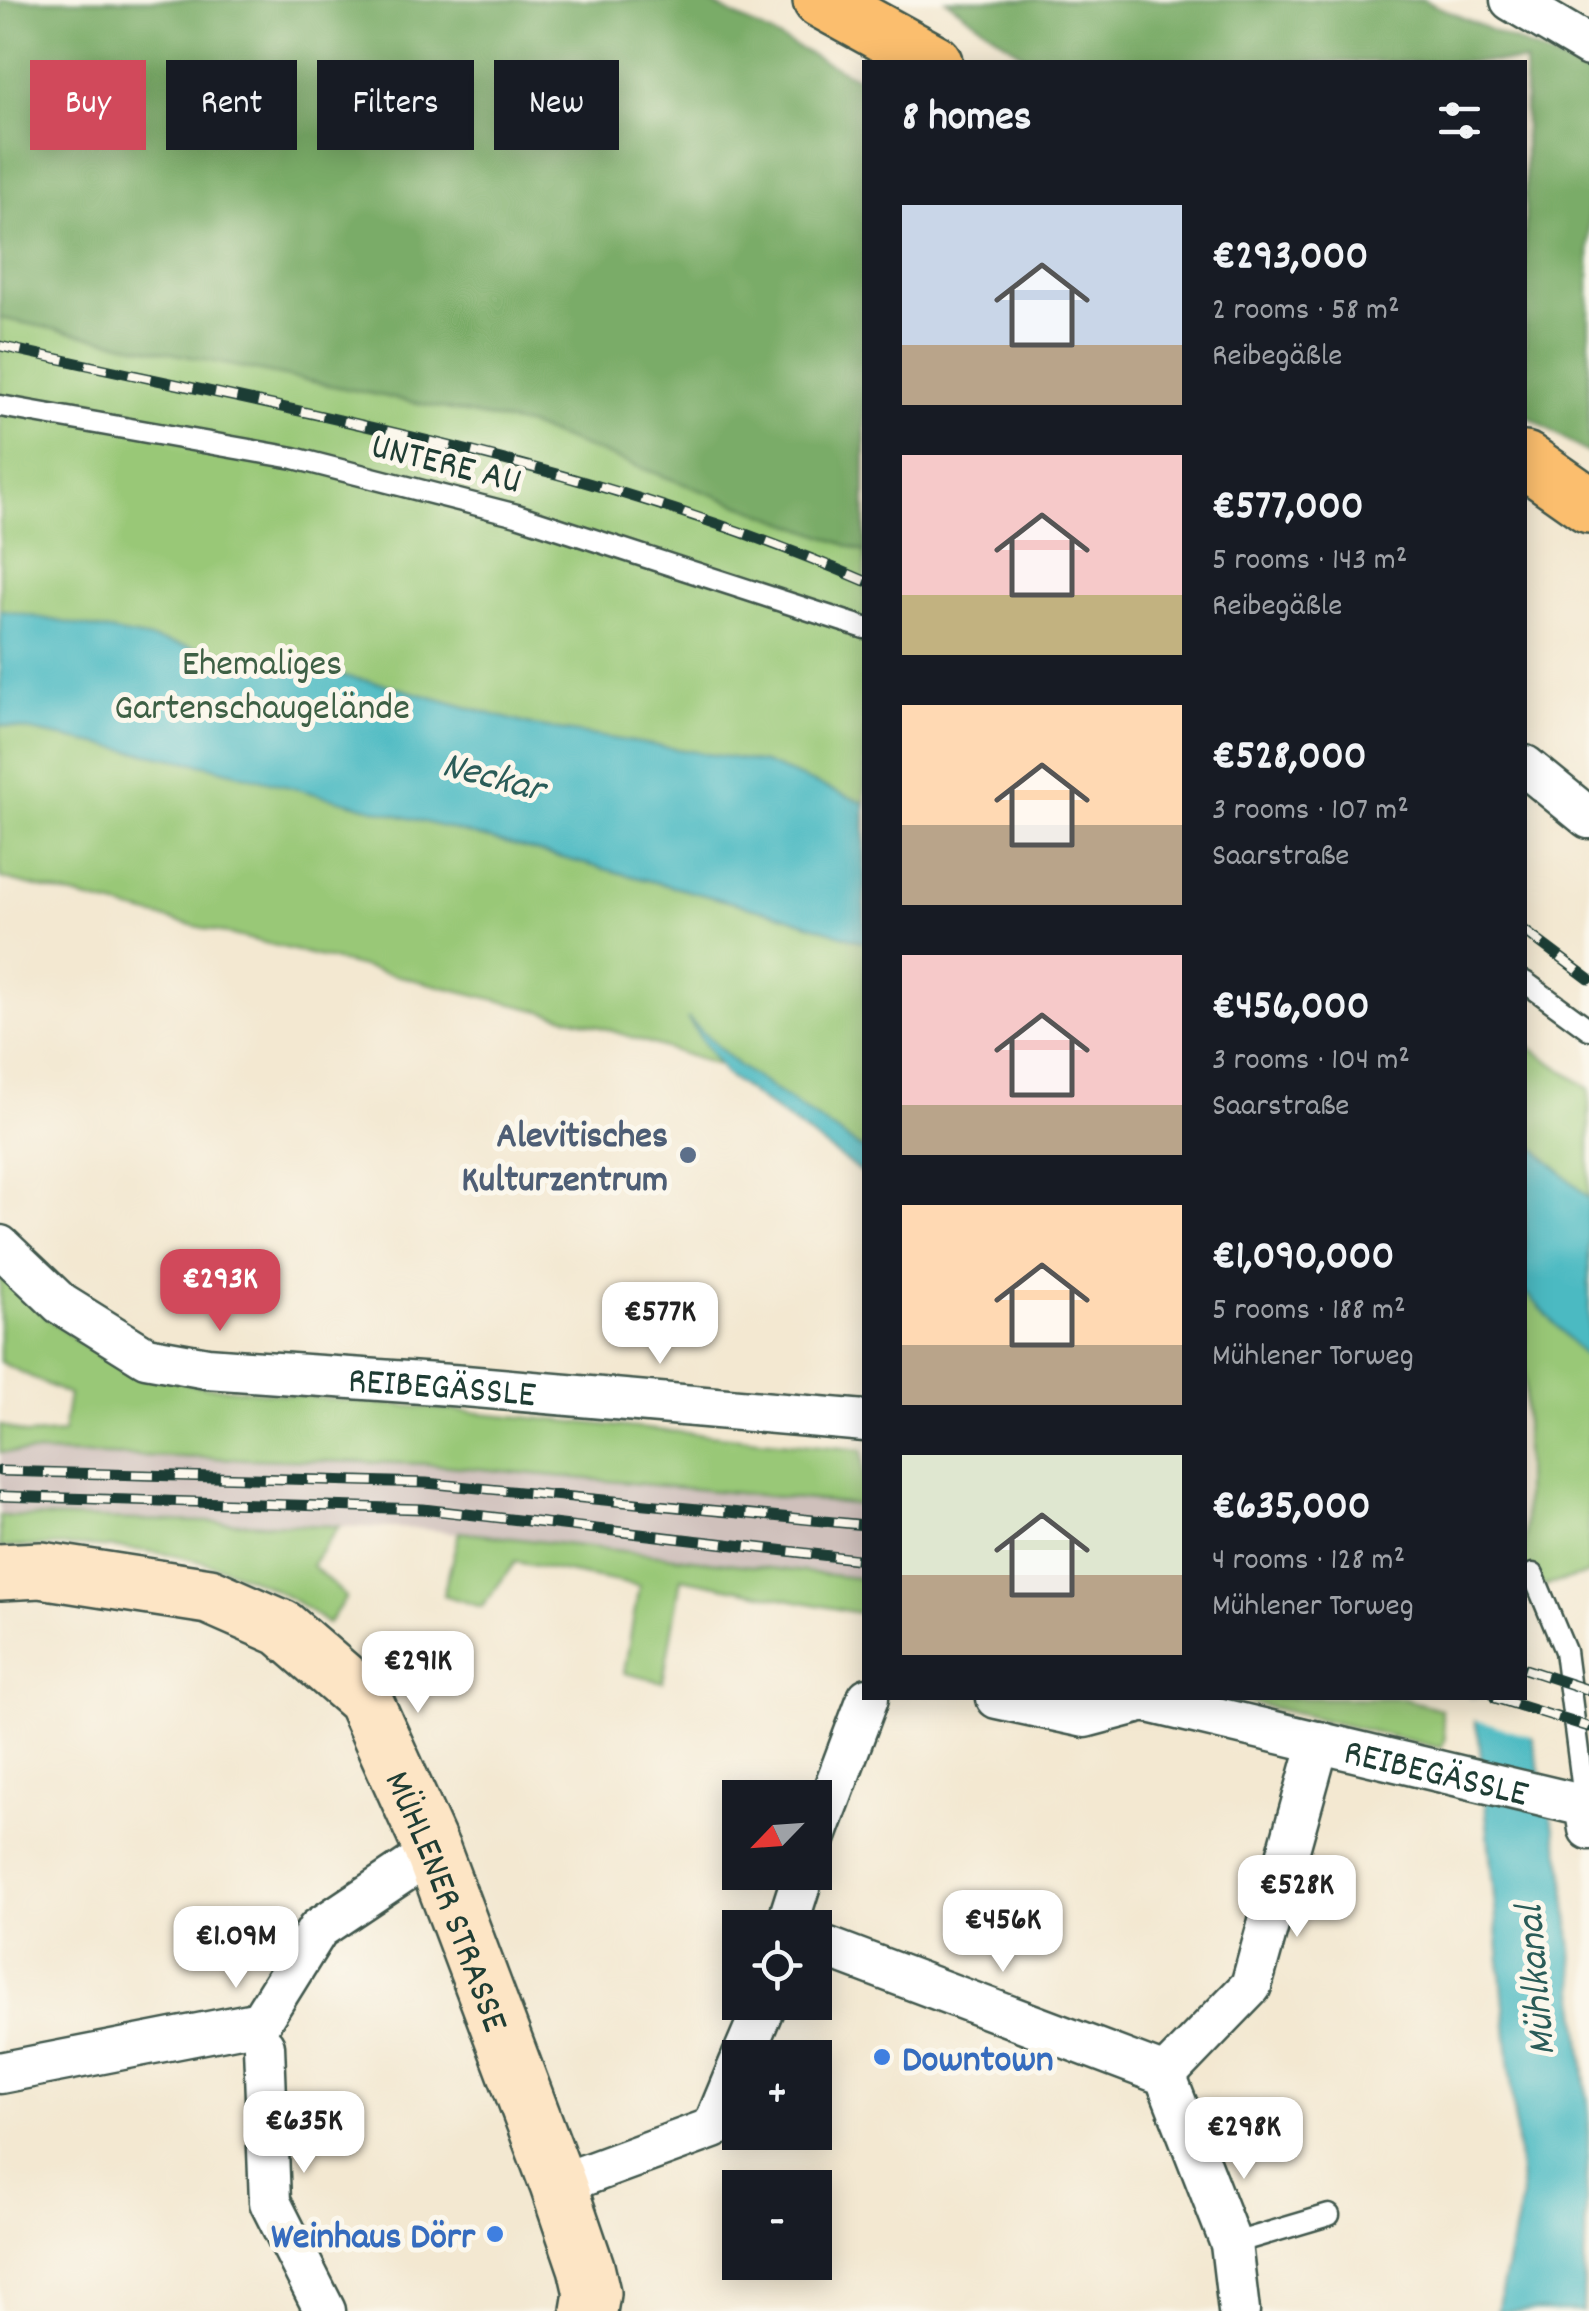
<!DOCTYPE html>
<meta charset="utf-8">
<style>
:root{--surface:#171b24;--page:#242831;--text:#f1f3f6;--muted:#9ea1a6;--accent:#d1495b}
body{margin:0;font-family:Dekko,sans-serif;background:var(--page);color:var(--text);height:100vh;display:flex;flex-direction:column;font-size:38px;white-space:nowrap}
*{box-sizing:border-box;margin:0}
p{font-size:32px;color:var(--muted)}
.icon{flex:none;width:55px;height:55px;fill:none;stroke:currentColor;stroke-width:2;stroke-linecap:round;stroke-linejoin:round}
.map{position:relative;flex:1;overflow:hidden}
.details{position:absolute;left:862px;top:60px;width:665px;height:1640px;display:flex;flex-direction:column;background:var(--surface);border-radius:0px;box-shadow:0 5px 25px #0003}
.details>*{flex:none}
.guide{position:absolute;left:30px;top:60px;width:682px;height:90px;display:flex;gap:20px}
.needle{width:65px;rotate:245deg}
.buttons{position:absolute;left:722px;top:1780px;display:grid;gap:20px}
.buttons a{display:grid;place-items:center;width:110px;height:110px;border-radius:0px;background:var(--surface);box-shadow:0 5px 25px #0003;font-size:50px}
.price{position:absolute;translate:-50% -85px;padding:0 22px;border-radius:20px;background:#fff;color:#222;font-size:32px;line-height:65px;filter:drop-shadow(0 2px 5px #0008)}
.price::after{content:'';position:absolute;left:50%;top:60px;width:30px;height:22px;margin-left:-15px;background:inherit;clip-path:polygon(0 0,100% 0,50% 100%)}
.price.selected{background:var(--accent);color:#fff}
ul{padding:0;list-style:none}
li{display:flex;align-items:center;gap:30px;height:250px;padding:0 40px}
li span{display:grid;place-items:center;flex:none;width:280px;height:200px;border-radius:0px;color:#555}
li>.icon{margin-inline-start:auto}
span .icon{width:120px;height:120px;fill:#fffc;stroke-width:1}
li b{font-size:42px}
h2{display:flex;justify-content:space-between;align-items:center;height:120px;padding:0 40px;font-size:42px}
.pill{padding:0 35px;border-radius:0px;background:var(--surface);box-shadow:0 5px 25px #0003;font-size:35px;line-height:90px}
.pill.selected{background:var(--accent);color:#fff}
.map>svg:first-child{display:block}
</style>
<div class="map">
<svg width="1589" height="2311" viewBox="0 0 1589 2311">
<rect width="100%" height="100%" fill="#fbf7ec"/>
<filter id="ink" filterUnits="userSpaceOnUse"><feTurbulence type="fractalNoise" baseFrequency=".01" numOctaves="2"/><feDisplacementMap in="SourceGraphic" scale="20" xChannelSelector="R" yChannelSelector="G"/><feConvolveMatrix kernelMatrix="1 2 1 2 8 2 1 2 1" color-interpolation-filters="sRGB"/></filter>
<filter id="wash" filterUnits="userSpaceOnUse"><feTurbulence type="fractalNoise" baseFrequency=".0048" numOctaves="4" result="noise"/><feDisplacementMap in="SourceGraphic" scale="40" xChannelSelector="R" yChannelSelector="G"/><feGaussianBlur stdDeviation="2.25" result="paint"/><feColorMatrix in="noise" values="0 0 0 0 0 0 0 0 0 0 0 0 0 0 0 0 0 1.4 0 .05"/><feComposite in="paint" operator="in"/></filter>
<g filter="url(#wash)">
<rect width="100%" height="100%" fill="#f3e8d1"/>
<path fill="#cfc0bb" d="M0,1452L428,1464L847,1502L865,1505V1579L421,1529L0,1516Z"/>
<path fill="#99c877" stroke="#5c8256" stroke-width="2.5" d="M0,318L530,426L865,552V1151L754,1077L582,1021L0,878Z
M1525,1044L1589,1089V1574L1525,1591Z
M0,1271C65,1342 108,1366 202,1386L862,1450L865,1505L428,1464L0,1452V1425L27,1435L63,1433L69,1395L0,1362Z
M0,1516L339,1526L312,1565L346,1597L328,1624C232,1549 118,1541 0,1548Z
M459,1532L865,1579V1608L858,1613L681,1578L663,1682L624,1673L639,1586L515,1562L482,1607L443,1595Z
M1232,1698H1400L1441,1709L1445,1738L1441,1748Z"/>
<path fill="#7aac68" stroke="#4c744e" stroke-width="2.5" d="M0,0H704L865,82V552L530,426L0,318Z
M946,0H1423L1589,74V454L1525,414V62H1033Z"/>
<path fill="#4bbac2" stroke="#357c7b" stroke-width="2.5" d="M0,610L384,684L534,726L764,763L865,803V943L785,916L205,765L0,725Z
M687,1018L739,1066L865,1151V1175L725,1074Z
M1525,1139L1589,1198V1361L1525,1291Z
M1470,1698H1523L1563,1866L1589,2114L1583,2311H1497L1522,2196L1479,1738Z"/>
<path fill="#f3e8d1" d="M1525,1693L1538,1738L1469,1718L1465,1698H1525Z"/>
</g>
<g filter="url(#ink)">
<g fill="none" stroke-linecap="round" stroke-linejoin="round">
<g stroke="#3f574c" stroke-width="25">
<path id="lane" d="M0,406L294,458L517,515L865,628
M1525,982L1589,1029
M1533,1574L1565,1651L1585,1806
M1231,2244L1329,2215"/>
</g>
<g stroke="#3f574c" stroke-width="45">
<g id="street">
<path d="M1511,0L1589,46"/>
<path d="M1525,766L1589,818"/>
<path id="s1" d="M0,1246L61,1304L146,1357L207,1368L465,1386L865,1421"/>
<path id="s2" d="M997,1698L1085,1717L1145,1701L1585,1806L1589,1829"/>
<path d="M815,1839L868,1698"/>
<path d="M786,1928L804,1872"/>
<path d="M815,1943L1165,2075L1231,2244L1239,2311"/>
<path d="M264,2046L270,2202L325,2311"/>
<path d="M742,2058L766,2002"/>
<path d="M0,2073L260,2022L318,1929L433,1852"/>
<path d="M1165,2075L1251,1986L1319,1742"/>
<path d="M558,2185L713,2128L740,2063"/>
</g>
</g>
<g stroke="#3f574c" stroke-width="60">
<g id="secondary">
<path id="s3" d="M0,1572L41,1570L209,1596L282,1628L364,1699L433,1852L558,2185L586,2267L592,2293L589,2311"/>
</g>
</g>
<g stroke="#3f574c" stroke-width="60">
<path id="primary" d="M821,0L934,62
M1525,460L1589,505"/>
</g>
<use href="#lane" stroke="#fff" stroke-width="20"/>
<use href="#street" stroke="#fff" stroke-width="40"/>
<use href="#secondary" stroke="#fde5c5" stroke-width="55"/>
<use href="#primary" stroke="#fbbe6e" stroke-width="55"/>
<g stroke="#1f3d34" stroke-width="11">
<path id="rail" d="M0,346C291,411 590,462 865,581
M1525,931L1589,979
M0,1471L426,1483L865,1525
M0,1496L423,1509L865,1560
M1525,1669L1589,1690
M1495,1698L1589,1727"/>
</g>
<use href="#rail" stroke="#fbf7ec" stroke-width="8" stroke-dasharray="22" stroke-linecap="butt"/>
</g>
</g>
<circle fill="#5c6f8a" stroke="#fbf7ec" stroke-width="4" cx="688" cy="1155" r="10"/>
<g fill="#3f7fe0" stroke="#fbf7ec" stroke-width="4">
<circle cx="882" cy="2057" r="10"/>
<circle cx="495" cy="2234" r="10"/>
</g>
<g text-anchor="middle" stroke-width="10" stroke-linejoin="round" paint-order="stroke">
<g font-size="38" fill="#1f3d34" stroke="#fbf7ec">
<text transform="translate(447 461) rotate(14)" y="13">UNTERE AU</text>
<text dy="13" stroke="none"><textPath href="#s1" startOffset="482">REIBEGÄSSLE</textPath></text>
<text dy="13" stroke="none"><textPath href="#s2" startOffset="452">REIBEGÄSSLE</textPath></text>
<text dy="13" stroke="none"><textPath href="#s3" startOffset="618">MÜHLENER STRASSE</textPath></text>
</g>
<g font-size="38" fill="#3e6045" stroke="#fbf7ec">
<text x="262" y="674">Ehemaliges<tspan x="262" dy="44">Gartenschaugelände</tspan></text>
</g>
<g font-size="38" font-weight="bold" fill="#4e5e75" stroke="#fbf7ec" text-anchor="end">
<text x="668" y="1146">Alevitisches<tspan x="668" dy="44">Kulturzentrum</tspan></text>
</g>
<g font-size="38" font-weight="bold" fill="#366cbe" stroke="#fbf7ec" text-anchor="start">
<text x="902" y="2070">Downtown</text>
<text x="475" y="2247" text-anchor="end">Weinhaus Dörr</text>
</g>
<g font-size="40" font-style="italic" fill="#2a5c58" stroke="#fbf7ec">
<text transform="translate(494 774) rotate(15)" y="14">Neckar</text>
<text transform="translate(1533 1981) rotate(-95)" y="14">Mühlkanal</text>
</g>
</g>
</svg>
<div class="buttons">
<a><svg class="needle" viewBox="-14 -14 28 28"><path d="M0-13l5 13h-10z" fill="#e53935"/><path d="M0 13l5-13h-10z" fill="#9ea1a6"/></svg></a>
<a><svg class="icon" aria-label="locate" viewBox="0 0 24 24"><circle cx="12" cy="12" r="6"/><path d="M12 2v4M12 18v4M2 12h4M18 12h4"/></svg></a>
<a>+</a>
<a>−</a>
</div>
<b class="price selected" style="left:220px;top:1334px">€293K</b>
<b class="price" style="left:660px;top:1367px">€577K</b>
<b class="price" style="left:418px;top:1716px">€291K</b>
<b class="price" style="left:1297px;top:1940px">€528K</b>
<b class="price" style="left:1003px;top:1975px">€456K</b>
<b class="price" style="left:236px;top:1991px">€1.09M</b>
<b class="price" style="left:304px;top:2176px">€635K</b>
<b class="price" style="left:1244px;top:2182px">€298K</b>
<div class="guide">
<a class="pill selected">Buy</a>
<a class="pill">Rent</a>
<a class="pill">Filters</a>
<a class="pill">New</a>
</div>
<section class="details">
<h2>8 homes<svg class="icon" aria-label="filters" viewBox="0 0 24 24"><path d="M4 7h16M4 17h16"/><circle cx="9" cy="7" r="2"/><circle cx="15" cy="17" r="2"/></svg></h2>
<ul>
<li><span style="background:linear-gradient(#c9d6e8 70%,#b9a48a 0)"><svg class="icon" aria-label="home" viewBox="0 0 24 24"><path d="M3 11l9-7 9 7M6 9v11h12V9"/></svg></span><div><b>€293,000</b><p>2 rooms · 58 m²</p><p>Reibegäßle</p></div></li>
<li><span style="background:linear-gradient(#f6c9c9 70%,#c2b280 0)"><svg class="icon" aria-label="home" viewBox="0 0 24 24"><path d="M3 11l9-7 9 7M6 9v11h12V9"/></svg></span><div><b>€577,000</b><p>5 rooms · 143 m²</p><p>Reibegäßle</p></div></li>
<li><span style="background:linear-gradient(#ffd9b3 60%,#b9a48a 0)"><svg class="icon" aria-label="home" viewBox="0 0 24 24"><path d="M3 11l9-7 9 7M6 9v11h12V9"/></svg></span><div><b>€528,000</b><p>3 rooms · 107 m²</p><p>Saarstraße</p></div></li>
<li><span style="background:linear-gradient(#f6c9c9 75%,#b9a48a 0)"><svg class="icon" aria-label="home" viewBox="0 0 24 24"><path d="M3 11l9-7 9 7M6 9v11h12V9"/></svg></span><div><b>€456,000</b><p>3 rooms · 104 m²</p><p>Saarstraße</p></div></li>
<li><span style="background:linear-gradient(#ffd9b3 70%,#b9a48a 0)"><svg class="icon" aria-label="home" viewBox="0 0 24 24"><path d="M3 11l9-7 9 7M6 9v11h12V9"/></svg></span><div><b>€1,090,000</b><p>5 rooms · 188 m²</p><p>Mühlener Torweg</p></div></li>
<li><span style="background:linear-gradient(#dfe7d0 60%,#b9a48a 0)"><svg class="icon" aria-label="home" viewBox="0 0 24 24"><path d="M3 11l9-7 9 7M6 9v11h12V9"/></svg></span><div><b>€635,000</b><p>4 rooms · 128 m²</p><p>Mühlener Torweg</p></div></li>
</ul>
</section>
</div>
